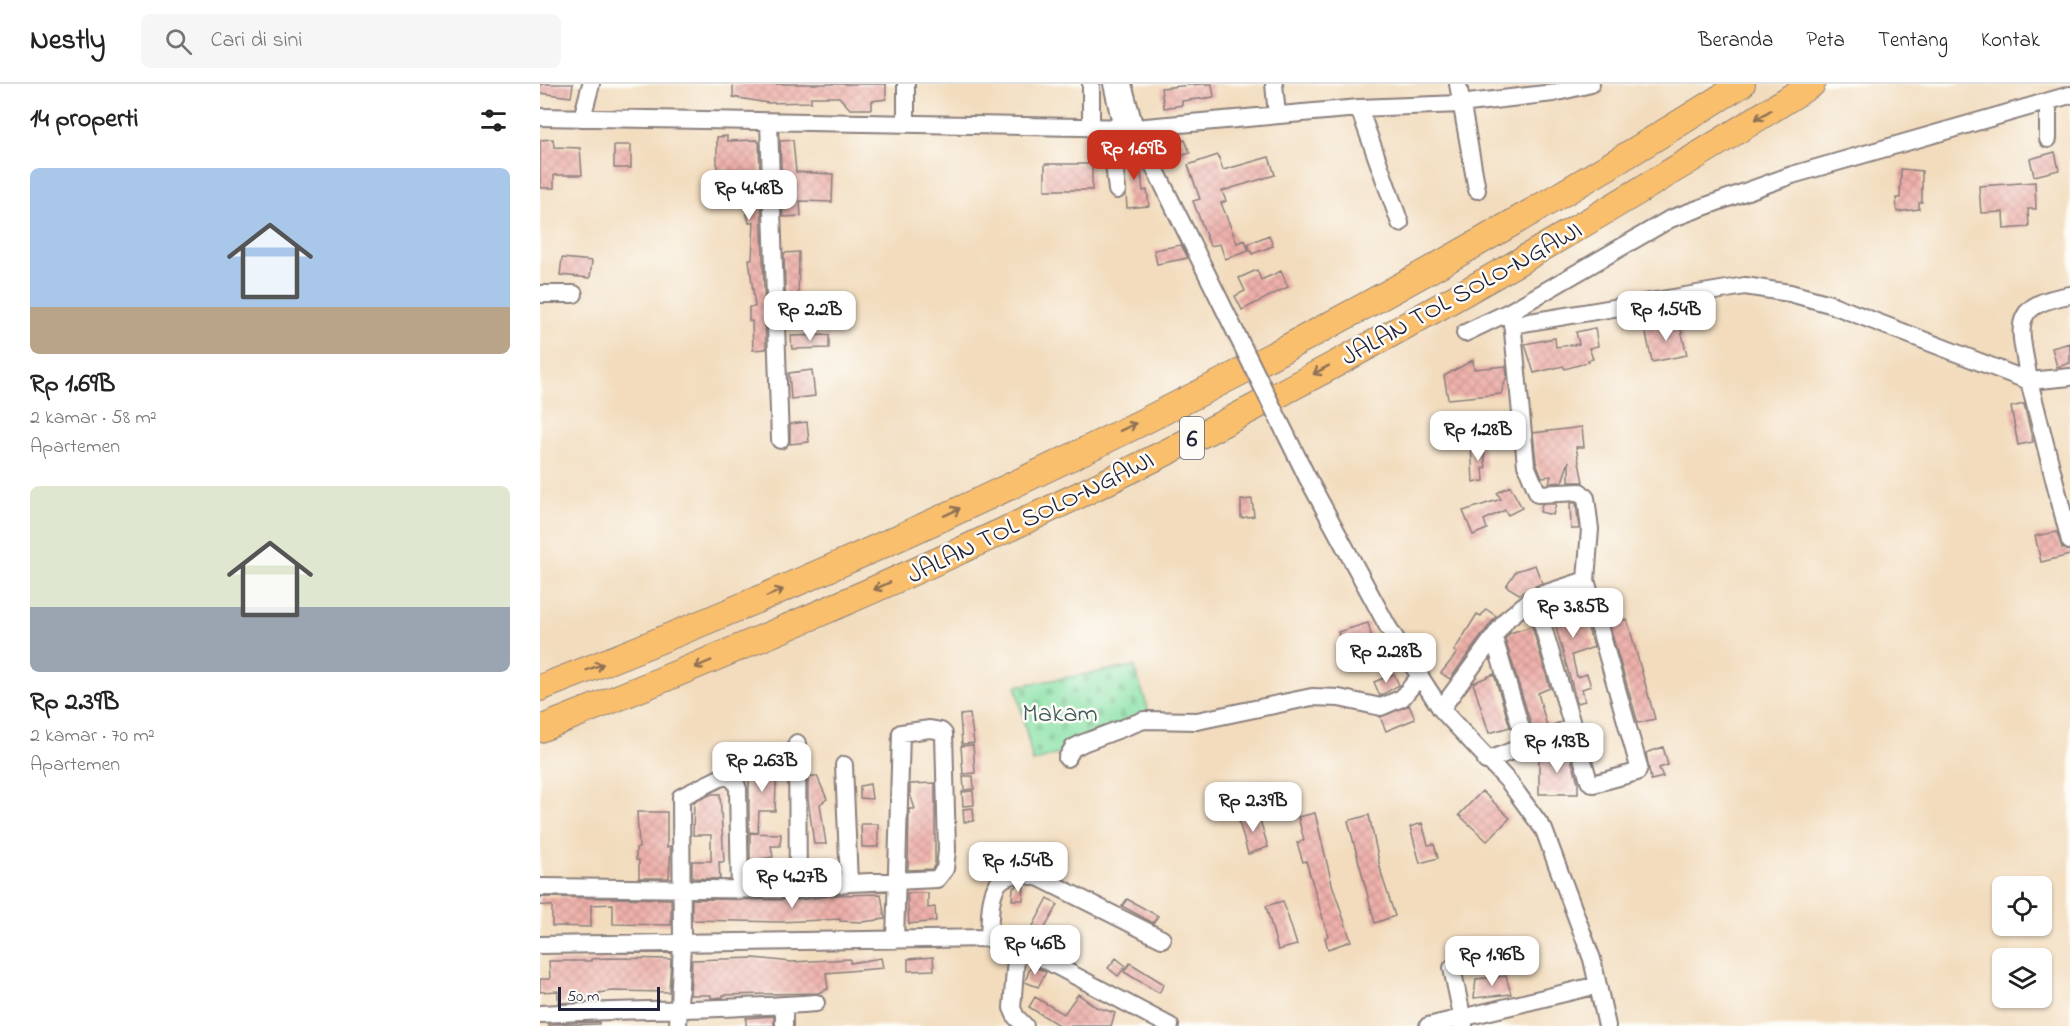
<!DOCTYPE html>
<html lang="id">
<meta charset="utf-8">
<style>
:root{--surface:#fff;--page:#f6f6f6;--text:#222;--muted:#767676;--line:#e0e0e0;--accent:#c8321e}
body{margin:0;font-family:"Indie Flower",sans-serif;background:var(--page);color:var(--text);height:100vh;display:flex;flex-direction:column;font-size:22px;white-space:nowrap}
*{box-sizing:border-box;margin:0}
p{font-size:20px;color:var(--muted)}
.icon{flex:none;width:33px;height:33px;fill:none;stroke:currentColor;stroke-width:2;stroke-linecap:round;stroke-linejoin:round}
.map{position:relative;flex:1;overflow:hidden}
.details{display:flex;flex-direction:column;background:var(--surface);width:540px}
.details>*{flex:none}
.fabs{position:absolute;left:1452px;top:792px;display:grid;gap:12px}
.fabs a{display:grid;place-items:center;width:60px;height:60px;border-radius:9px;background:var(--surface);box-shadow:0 2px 4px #0004;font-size:30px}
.scale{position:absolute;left:18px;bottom:15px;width:102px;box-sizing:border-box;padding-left:6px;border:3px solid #22223b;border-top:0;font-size:16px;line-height:21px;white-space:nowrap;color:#22223b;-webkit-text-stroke:4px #fdfcf7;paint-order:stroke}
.price{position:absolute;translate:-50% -51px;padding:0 14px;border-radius:12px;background:#fff;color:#222;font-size:20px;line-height:39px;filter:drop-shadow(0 2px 3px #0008)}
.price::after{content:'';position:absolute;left:50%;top:36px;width:18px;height:14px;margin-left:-9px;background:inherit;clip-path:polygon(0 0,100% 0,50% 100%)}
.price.on{background:var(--accent);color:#fff}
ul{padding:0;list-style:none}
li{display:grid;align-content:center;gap:12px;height:318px;padding:0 30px}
li span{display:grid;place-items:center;height:186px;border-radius:9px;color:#555}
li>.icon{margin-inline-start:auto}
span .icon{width:108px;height:108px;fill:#fffc;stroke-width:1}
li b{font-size:26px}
h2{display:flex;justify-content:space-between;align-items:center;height:72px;padding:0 30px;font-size:26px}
header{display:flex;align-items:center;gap:36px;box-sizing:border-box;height:84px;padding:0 30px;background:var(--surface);border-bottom:2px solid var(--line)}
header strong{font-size:28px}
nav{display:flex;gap:33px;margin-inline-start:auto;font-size:21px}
.search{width:420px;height:54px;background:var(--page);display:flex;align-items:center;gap:15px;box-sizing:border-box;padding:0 21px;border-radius:9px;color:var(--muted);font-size:22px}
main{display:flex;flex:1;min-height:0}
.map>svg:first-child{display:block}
</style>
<header>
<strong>Nestly</strong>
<div class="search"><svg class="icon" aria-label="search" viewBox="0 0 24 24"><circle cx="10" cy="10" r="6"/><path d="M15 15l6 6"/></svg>Cari di sini</div>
<nav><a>Beranda</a><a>Peta</a><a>Tentang</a><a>Kontak</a></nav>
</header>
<main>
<section class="details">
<h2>14 properti<svg class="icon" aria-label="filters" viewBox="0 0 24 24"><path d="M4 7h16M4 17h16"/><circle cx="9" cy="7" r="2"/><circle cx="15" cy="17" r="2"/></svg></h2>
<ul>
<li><span style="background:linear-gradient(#a9c7e8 75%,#b9a48a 0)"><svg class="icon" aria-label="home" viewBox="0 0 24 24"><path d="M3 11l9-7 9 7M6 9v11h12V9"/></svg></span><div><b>Rp 1.69B</b><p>2 kamar · 58 m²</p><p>Apartemen</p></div></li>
<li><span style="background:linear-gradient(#dfe7d0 65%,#9aa5b1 0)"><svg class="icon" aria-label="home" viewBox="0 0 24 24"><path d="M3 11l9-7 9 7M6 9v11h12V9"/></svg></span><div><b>Rp 2.39B</b><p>2 kamar · 70 m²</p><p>Apartemen</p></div></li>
</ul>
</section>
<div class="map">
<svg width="1530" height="942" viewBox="0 0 1530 942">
<defs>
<pattern id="cemetery-stones" width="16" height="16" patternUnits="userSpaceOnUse" patternTransform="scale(1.5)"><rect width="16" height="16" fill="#87e1a6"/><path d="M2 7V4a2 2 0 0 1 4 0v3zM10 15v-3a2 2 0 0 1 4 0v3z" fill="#74c190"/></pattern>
<pattern id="building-cross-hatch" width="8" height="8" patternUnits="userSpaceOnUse" patternTransform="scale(1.5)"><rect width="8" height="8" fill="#eeb0aa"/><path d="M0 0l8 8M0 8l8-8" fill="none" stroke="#cc9793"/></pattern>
</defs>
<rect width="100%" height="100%" fill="#fdfcf7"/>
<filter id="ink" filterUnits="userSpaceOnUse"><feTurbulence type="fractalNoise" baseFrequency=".0167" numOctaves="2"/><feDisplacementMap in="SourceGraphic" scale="12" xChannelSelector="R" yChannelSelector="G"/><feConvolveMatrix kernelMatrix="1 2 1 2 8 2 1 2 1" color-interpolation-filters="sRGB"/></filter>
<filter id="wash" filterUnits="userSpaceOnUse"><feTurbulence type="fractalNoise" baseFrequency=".008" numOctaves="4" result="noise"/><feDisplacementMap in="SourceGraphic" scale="24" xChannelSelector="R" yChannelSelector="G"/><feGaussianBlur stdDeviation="1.35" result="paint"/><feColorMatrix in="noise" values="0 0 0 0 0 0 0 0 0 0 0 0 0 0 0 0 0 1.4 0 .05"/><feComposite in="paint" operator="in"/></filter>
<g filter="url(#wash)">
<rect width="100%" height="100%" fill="#f2dcbd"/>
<path fill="url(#cemetery-stones)" stroke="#548270" stroke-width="1.5" d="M594,582L610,631L521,669L493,678L476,602Z"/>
<g id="blocks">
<path fill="url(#building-cross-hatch)" d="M0,0H33L31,13L0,9Z
M193,0H346V15L332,17V25H310L299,13H271V18L228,19L193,13Z
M662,0H672L674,13L642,17V21L624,24L621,4Z
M187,52V57L217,56L219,59L226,265L213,266L212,237H209V223H215L209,175H212L214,138L209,139L206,126H210L216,110L211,107L209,96L202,97L204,90L189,91V85H177V53Z
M13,55L14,63L40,64L42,91H14V104H0V56Z
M253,56L256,88L293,90L292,118L260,117L261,132L243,133L240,57Z
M645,56L650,69L635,74L631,61Z
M74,61H91V84H74Z
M593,64L600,79L603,107L607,106L609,122L587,124L583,67Z
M1515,68L1519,86L1494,92L1490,75Z
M678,71L683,86L729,73L735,91L682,107L686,117L681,119L697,159L705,156L709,167L685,175L680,160L670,162L653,117L660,115L648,81Z
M505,80H552V106H505Z
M1361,85L1382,87V118L1379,119V125L1357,128L1356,114H1360Z
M1495,98L1496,125H1488L1489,143L1464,145L1463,128L1441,129L1439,102Z
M729,151L733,162L712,170L708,160Z
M641,161L648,174L617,180L614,166Z
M259,168L258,225H246L244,169Z
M22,174L52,177L50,194L20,191Z
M717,186L721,196L741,187L748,203L702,226L695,212L705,207L699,194Z
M1139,237L1147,271L1112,278L1105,245Z
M1055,244L1058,262L1049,264L1053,275L1048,276L1049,278L1025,285L1023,282L994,289L985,260L1015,254L1016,263L1039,260L1036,248Z
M289,251V264L252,265L251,252Z
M1530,259V279L1517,283L1512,264Z
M933,276L934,285L966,282L967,291L961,310L908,315L904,292Z
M272,286L275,312L251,315L249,289Z
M1484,320L1493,358L1478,361L1471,323Z
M267,338L269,358L250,360V340Z
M1042,343L1044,363H1036L1043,398H1029V377L1022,398L1009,399L1011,392L1002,393L996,378L993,349Z
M943,359L946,384H943L944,397L933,398L931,360Z
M970,402L982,424L968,431L965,426L944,436L947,445L933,451L923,427L961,415L957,409Z
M712,415L714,432L701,434V416Z
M1030,419H1036L1039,445H1031Z
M1002,420H1016L1013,431L1000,428Z
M1517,448L1522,464L1530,467V471L1501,478L1495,452Z
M995,481L1002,499L979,510L966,502L976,487Z
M1037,510L1054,563L1032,571L1037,593L1047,590L1051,602L1042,605L1045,617L1037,619L1010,522L1018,520L1017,517Z
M946,525L956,532L910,595L901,589L917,569L914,567L937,530L941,532Z
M1087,535L1115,635L1098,639L1069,540Z
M828,539L832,554L802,563L798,548Z
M992,542L1010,604L998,609L1007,642L993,647L965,555L970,549Z
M854,590L859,601L840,612L834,598Z
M954,590L970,643L949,649L933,599Z
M869,621L875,635L846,647L840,633Z
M430,630L434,659L422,660L420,631Z
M433,661L435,689L423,690L421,662Z
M1123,663L1128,681L1119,684L1123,693L1111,696L1106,669Z
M999,668H1029L1038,698V710H999Z
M227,675H237L235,727H219L218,749L209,748V686H227Z
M268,692H277L287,715L280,720L286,760H274L268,715Z
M423,692H433L434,705L424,706Z
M395,699V781L392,785L368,786L369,725H375L370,710V700Z
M330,700L332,715L320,714V702Z
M433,707L434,721L423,722L422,708Z
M942,707L970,734L947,757L919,731Z
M172,710H180L184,778H179L180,795L152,794V777H171V751H153L154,718Z
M433,724L434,737L424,738L423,725Z
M97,728H127V763L131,762L129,794H99V776H96V764H99Z
M718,729L728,763L708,770L698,734Z
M775,729L792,800L811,857L788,865L785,854L788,852L766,777L763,778L757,759L764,756L758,733Z
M829,731L842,792L855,832L835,839L808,737Z
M882,739L888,761L894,760L898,774L880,779L870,743Z
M321,740H338V763H322Z
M210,749L241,750L240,762H231L233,773L210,777Z
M478,801H484L483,816H472L473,804Z
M367,809H388V824L395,823L396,837L369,840Z
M341,810L345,835L322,838L300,837V835L241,838L152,836V815L258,816L299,811Z
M0,813L131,815V841L73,840V820L51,821V843L12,842V822L0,821Z
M508,814L518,821L503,847L493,842Z
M587,815L618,832L613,839L582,822Z
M743,817L757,861L738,866L726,822Z
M393,873L394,886L368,887V875Z
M68,874L131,875L129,908L71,907L59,909V917L18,919V907L0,908V895H10L9,877H51V875Z
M214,874L252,878L310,875V879L341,874L343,884L286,889L288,905L278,909L183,911V913L171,914V911H150L152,876Z
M576,874L586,882L578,892L568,884Z
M590,879L624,900L619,909L584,888Z
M491,881L506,888L498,903L485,898Z
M966,892L971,910L934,914L936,895Z
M538,910L556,923L575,929L571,942H520L489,923L495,913L524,930Z
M234,932V942H206V934Z
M59,938V940L9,942V940Z"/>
</g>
</g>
<g filter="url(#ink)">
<use href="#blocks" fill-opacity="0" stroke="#8a7f7c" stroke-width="1.5"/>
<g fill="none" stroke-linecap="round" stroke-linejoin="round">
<g stroke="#8a7f7c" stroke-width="20">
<path id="minor" d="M572,0L582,44
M583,0L595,44L696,249
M734,0L737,31
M918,0L937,106
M819,24L860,139
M0,33L595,44L819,24L920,20L1013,9L1051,0
M42,34L51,0
M229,39L240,356
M366,40V0
M570,44L577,106
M551,45V0
M1508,55V19
M0,210H34
M972,241L1205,202L1250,209L1290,220L1489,297
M925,249L971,227
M1530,293L1489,297L1530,457
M1489,297C1481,244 1466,222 1530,211
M767,393L848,543L901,625L969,698L1004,746L1052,875L1067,942
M994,513L1049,697L1053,700L1097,688L1099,683L1046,496L1050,445L1046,414L1040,408L998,410L986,381L971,227L1130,135L1252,91L1530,11
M954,554L986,661
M901,625L967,535L994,513L1046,496
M257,659L258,806
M527,674L533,664L543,659L604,636L657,637L772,613L799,614L841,623L862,614L880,592
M946,677L1033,643
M304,681L309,799
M0,803L258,806L309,799L397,795L405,785L407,766L404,650L401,647L390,645L361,649L355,856
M449,854C451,817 447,778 500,794L622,855
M0,861L449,854L477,861L630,942
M477,861L472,924L476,933L485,942
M912,884L924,941
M244,921V942
M0,930C92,925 184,926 276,919
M138,942L142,859L141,713L186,691L195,697L198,705L200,807
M888,942L1058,901"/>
</g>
<g stroke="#8a7f7c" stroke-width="28">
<path id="highway" d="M0,604C418,442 823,240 1202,0
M0,645C242,549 482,445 713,324C904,224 1091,115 1272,0"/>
</g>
<use href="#minor" stroke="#fff" stroke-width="16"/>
<use href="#highway" stroke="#f9bf6d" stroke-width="26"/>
<g stroke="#8a7f7c" stroke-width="20" stroke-linecap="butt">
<path id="minor-bridge" d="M696,249L767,393"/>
</g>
<use href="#minor-bridge" stroke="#fff" stroke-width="16"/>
</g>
<defs><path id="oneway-shaft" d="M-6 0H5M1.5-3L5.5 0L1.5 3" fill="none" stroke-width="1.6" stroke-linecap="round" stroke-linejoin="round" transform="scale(1.5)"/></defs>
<g stroke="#8e7054">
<use href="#oneway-shaft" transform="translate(1223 31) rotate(148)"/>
<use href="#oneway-shaft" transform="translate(781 286) rotate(151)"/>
<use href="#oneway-shaft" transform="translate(588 343) rotate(-26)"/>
<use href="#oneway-shaft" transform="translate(412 428) rotate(-25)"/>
<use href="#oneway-shaft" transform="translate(342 502) rotate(155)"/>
<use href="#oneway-shaft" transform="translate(235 509) rotate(-23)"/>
<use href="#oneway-shaft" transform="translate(163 580) rotate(157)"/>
<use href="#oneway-shaft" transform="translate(55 583) rotate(-21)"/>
</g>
</g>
<g text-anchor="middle" stroke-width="5" stroke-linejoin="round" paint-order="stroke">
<rect fill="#fdfcf7" stroke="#646373" stroke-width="1.5" x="640" y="333" width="24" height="42" rx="4.5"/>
<g font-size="24" font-weight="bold" fill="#22223b">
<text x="652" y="362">6</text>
</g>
<g font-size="26" fill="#22223b" stroke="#fdfcf7">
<text transform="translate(921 208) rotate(-29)" y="9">JALAN TOL SOLO–NGAWI</text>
<text transform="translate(490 432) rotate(-26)" y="9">JALAN TOL SOLO–NGAWI</text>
</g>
<g font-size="26" fill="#405b5b" stroke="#fdfcf7">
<text x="520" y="637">Makam</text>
</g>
</g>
</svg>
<div class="fabs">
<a><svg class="icon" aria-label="locate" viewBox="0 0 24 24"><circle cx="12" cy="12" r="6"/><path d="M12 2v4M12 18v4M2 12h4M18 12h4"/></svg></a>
<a><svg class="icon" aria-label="layers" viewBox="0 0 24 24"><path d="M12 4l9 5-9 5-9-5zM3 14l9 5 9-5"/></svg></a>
</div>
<div class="scale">50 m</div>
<b class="price on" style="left:594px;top:97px">Rp 1.69B</b>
<b class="price" style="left:209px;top:137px">Rp 4.48B</b>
<b class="price" style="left:270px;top:258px">Rp 2.2B</b>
<b class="price" style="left:1126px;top:258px">Rp 1.54B</b>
<b class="price" style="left:938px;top:378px">Rp 1.28B</b>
<b class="price" style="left:1033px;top:555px">Rp 3.85B</b>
<b class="price" style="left:846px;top:600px">Rp 2.28B</b>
<b class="price" style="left:1017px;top:690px">Rp 1.93B</b>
<b class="price" style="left:222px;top:709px">Rp 2.63B</b>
<b class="price" style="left:713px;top:749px">Rp 2.39B</b>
<b class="price" style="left:478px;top:809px">Rp 1.54B</b>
<b class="price" style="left:252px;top:825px">Rp 4.27B</b>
<b class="price" style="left:495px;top:892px">Rp 4.6B</b>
<b class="price" style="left:952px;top:903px">Rp 1.96B</b>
</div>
</main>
